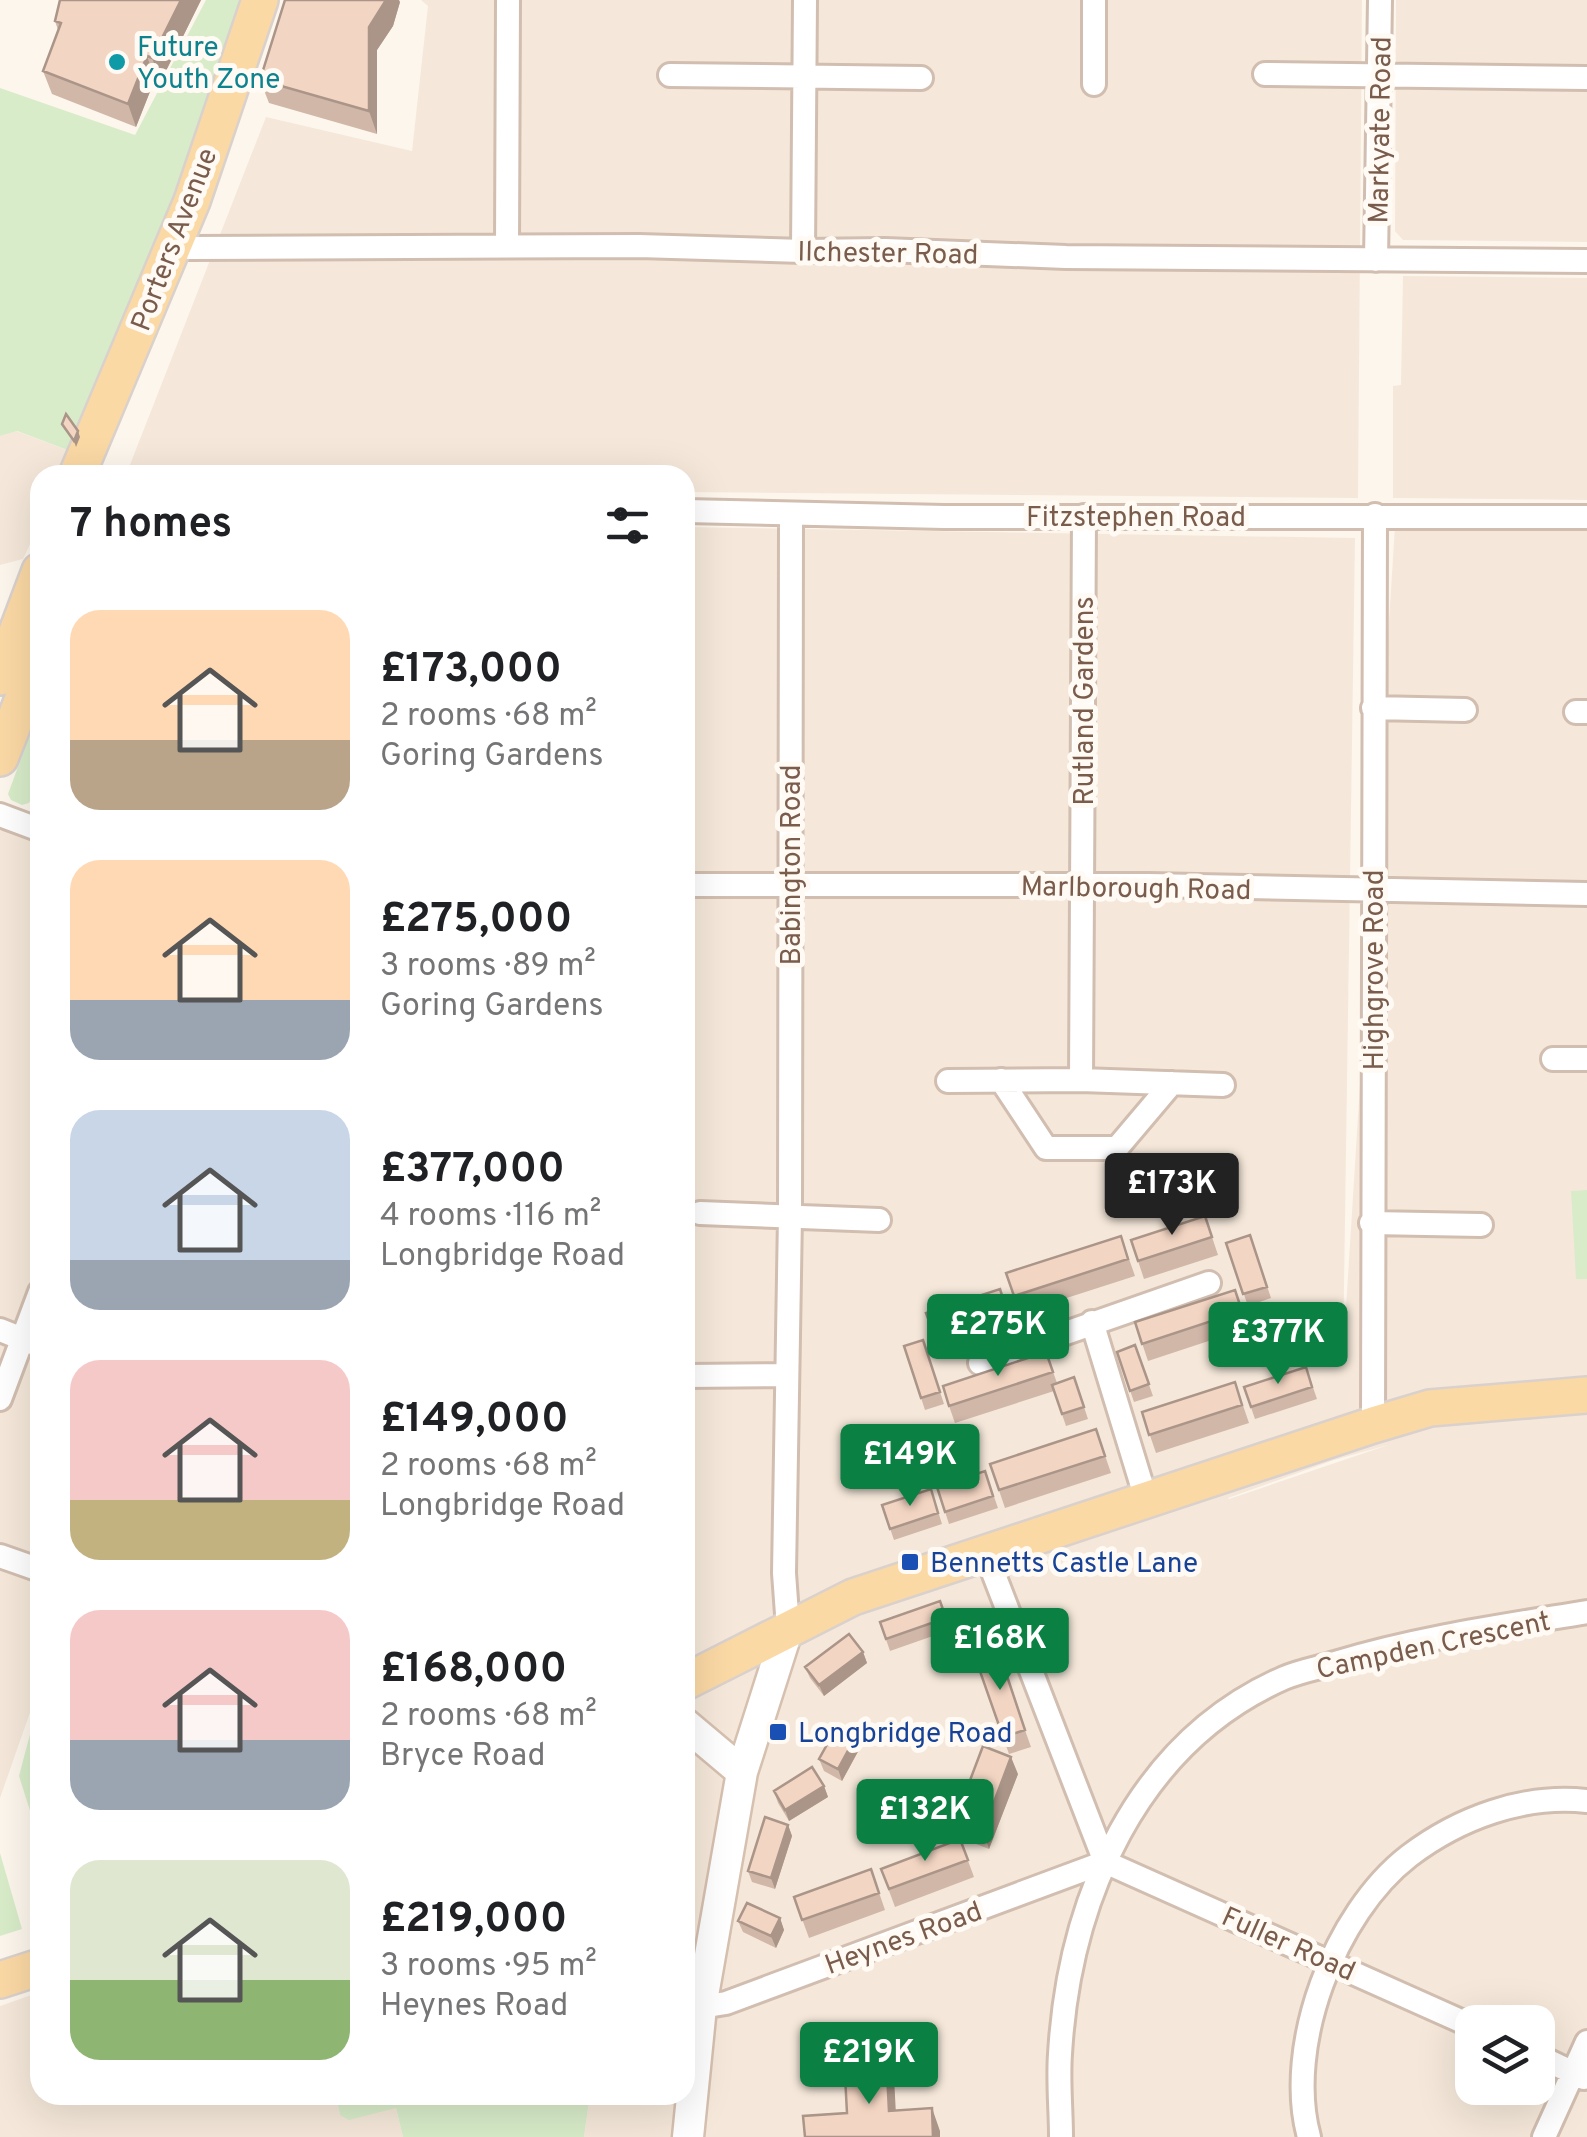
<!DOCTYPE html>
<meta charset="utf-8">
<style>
:root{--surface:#fff;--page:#f2f2f2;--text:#202124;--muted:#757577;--accent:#0b8043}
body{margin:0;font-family:Overpass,sans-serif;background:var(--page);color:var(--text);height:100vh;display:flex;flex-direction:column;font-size:38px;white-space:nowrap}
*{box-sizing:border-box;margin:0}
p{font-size:32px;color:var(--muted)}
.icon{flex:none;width:55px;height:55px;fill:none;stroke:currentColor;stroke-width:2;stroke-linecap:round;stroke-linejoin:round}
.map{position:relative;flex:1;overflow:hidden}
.sheet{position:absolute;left:30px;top:465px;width:665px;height:1640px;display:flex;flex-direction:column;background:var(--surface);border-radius:30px;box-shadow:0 10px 40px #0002}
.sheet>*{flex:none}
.buttons{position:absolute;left:1455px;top:2005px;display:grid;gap:20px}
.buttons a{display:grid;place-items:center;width:100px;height:100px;border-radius:20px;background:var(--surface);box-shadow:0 10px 40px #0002;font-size:50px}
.price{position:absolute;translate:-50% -85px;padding:0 22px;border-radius:10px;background:var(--accent);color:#fff;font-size:32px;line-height:65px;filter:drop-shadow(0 2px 5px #0008)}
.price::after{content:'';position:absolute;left:50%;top:60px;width:30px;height:22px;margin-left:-15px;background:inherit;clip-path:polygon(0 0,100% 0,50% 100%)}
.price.on{background:#222;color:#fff}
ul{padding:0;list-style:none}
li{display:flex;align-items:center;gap:30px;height:250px;padding:0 40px}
li span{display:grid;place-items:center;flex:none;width:280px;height:200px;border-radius:30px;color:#555}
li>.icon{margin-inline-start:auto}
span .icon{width:120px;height:120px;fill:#fffc;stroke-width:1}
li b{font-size:42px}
h2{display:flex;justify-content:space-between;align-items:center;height:120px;padding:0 40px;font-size:42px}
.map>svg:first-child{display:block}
</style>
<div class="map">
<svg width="1587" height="2137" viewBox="0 0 1587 2137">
<rect width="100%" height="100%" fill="#fdf6ec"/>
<path fill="#f5e8da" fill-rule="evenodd" d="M421,0H1362L1358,498L685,492V475H126L266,117L412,151L428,6Z
M1396,0H1587V242L1403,240L1395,231Z
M1403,276L1587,278V500L1393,498V386L1401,385Z
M16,431L73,452L63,475H40V523L23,559L0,565V436Z
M1395,526L1587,529V2137H584L590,2095H685V527L1355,538L1343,1356ZM1388,1445L1229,1499L1228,1498L1334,1460ZM1472,2022H1538V2088H1472Z
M40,805V1684L0,1798V831Z
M40,1992V2095H336L340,2115L396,2108L403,2137H0V2006Z"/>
<path fill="#d8ecc9" d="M206,0H244L249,13L73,452L17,431L0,436V88L135,135Z
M40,707V779L29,803L22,805L11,800L8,794Z
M1587,1190V1279H1576L1571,1191Z
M38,1704H40V1842L19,1776Z
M0,1853L22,1929L0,1936Z
M336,2095H590L584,2137H403L396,2108L349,2120L340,2115Z"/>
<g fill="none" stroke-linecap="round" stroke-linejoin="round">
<g stroke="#d1beb0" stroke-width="28">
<path id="street" d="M1265,74L1587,78
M670,75L921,78
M1094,84V0
M507,245L508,0
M189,248L639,246L803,251L885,250L1066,257L1587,261
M803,251L805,0
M1376,260L1380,0
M685,511L944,517H1587
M1373,708L1465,710
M1576,712H1587
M0,815L40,830
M685,885H1149L1587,894
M1553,1059H1587
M1001,1080L1046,1148H1117L1172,1083
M1081,1080L1084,516
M948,1081L1081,1080L1223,1085
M700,1213L879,1220
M1371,1223L1481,1225
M1092,1322L1146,1499
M0,1330L40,1346
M980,1363L1209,1283
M685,1376L787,1375
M0,1399L40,1292
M1373,1425L1375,515
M986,1554L1105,1862
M0,1556L40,1570
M788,1628L784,1573L790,1216L791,515
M1105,1862L1472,2026
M701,2007L726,2003L1105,1862
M1538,2056L1584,2078
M1061,2137C1061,2110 1058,2081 1060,2054C1069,1900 1136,1743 1284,1678C1300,1671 1318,1668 1335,1663C1417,1638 1502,1626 1587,1612
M1309,2137C1284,2046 1335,1913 1409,1856C1459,1818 1524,1794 1587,1801
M1544,2137L1587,2042"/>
</g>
<g stroke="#d6c0b0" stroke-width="35">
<path id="secondary" d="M685,1724L742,1772
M688,2137L701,2007L742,1772L788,1628"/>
</g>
<g stroke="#dad1cd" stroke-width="40">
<path id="primary" d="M77,475L192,201L260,0
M0,677L40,571
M0,758L40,655
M685,1682L853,1597L1373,1425L1430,1408L1587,1395
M0,1980L40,1967"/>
</g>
<use href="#street" stroke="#fff" stroke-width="22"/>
<use href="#secondary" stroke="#fff" stroke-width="30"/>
<use href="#primary" stroke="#fbd9a5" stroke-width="35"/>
</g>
<path fill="#d1b7a8" d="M60,0H201L161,81L155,79L136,127L52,94L43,71L58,30L55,21Z
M400,2L393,26L377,50V134L269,103L260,80Z
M1205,1216L1218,1255L1144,1279L1131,1240Z
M1250,1235L1271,1298L1248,1306L1226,1243Z
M1121,1236L1135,1276L1020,1313L1006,1273Z
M1000,1289L1011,1320L937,1344L926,1313Z
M1235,1290L1248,1328L1148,1361L1135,1322Z
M923,1340L944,1404L925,1410L904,1346Z
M1135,1345L1153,1396L1134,1402L1117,1352Z
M1046,1352L1057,1383L1074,1377L1088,1419L1066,1426L1054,1391L955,1423L949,1406Z
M1306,1367L1317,1399L1255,1419L1244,1387Z
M1235,1382L1249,1423L1156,1453L1142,1412Z
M1096,1429L1111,1473L1005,1508L990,1464Z
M985,1471L998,1508L949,1524L937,1487Z
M931,1489L942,1524L894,1540L882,1505Z
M940,1601L950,1630L890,1651L880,1622Z
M983,1612L1031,1747L1009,1754L975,1657Z
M863,1652L867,1663L824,1696L810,1678L805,1667Z
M861,1746L842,1781L824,1771L819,1759Z
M1018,1774L989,1849L961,1838L955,1820Z
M824,1786L828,1797L789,1821L778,1803L774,1791Z
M788,1825L792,1836L775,1889L752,1882L748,1871Z
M960,1839L974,1877L895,1907L881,1869Z
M871,1869L885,1910L809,1938L794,1897Z
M780,1918L784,1930L776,1948L743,1932L738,1921Z"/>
<path fill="#aa9588" d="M181,0H201L161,81L152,58Z
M386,0H399L400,2L393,26L377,50V134L369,111V27Z
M147,56L155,79L136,127L128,104Z
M78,431L80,437L76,447L74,441Z
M863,1652L867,1663L824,1696L819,1685Z
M857,1734L861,1746L842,1781L838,1769Z
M1011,1757L1018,1774L989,1849L983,1831Z
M824,1786L828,1797L789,1821L785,1810Z
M685,1804L692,1822L685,1859Z
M788,1825L792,1836L775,1889L771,1878Z
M780,1918L784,1930L776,1948L771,1936Z
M886,2054L894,2077L897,2134L889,2111Z
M932,2108L940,2131V2137H933Z"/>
<path fill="#f3d5c3" stroke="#aa9588" stroke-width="2.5" d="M60,0H181L152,58L147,56L128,104L43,71L61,23L55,21Z
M285,0H386L369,27V111L260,80Z
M66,414L78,431L74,441L62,424Z
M1205,1216L1212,1237L1138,1261L1131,1240Z
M1250,1235L1267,1287L1243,1294L1226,1243Z
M1121,1236L1128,1259L1014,1296L1006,1273Z
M1000,1289L1006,1308L933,1332L926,1313Z
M1235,1290L1242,1311L1142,1344L1135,1322Z
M923,1340L940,1392L921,1398L904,1346Z
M1135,1345L1149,1384L1130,1391L1117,1352Z
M1046,1352L1053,1372L949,1406L943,1386Z
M1306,1367L1312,1387L1251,1407L1244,1387Z
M1074,1377L1084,1407L1062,1414L1052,1385Z
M1235,1382L1242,1405L1149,1435L1142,1412Z
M1096,1429L1105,1456L999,1490L990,1464Z
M985,1471L993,1496L945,1512L937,1487Z
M931,1489L938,1513L890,1529L882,1505Z
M940,1601L946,1618L886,1639L880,1622Z
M983,1612L996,1649L975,1656L963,1619Z
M849,1634L863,1652L819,1685L805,1667Z
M998,1649L1025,1730L1003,1737L975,1657Z
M838,1725L857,1734L838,1769L819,1759Z
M983,1746L1011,1757L983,1831L955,1820Z
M812,1767L824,1786L785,1810L774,1791Z
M765,1817L788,1825L771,1878L748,1871Z
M960,1839L968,1860L889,1889L881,1869Z
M871,1869L879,1893L802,1920L794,1897Z
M747,1903L780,1918L771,1936L738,1921Z
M886,2054L889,2111L932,2108L933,2137H805L803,2116L847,2113L844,2057Z"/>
<circle fill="#0f9aa8" stroke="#fffaf3" stroke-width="4" cx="117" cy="62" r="10"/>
<g fill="#1a4fb4" stroke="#fffaf3" stroke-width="4">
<rect x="900" y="1552" width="20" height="20" rx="5"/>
<rect x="768" y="1722" width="20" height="20" rx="5"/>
</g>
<g text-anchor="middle" stroke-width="10" stroke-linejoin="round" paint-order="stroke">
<g font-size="28" fill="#0d838f" stroke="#fffaf3" text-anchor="start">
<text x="137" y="56">Future<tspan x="137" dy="32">Youth Zone</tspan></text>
</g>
<g font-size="28" fill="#7a5c4d" stroke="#fffaf3">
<text transform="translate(1379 130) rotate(-89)" y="10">Markyate Road</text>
<text transform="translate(173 239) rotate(-69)" y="10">Porters Avenue</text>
<text transform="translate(888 252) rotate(1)" y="10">Ilchester Road</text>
<text x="1136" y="526">Fitzstephen Road</text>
<text transform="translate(1083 701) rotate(-90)" y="10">Rutland Gardens</text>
<text transform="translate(790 865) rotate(-90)" y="10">Babington Road</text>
<text transform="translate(1136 887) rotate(1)" y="10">Marlborough Road</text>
<text transform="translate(1373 970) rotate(-90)" y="10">Highgrove Road</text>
<text transform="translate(1433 1644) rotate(-12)" y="10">Campden Crescent</text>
<text transform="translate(903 1937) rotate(-20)" y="10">Heynes Road</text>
<text transform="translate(1289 1943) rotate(24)" y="10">Fuller Road</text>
</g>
<g font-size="28" fill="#164399" stroke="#fffaf3" text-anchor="start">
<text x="930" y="1572">Bennetts Castle Lane</text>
<text x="798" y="1742">Longbridge Road</text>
</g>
</g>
</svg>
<div class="buttons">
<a><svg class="icon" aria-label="layers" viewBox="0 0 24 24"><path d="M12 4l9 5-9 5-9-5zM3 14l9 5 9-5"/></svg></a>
</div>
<b class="price on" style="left:1172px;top:1238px">£173K</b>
<b class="price" style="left:998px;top:1379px">£275K</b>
<b class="price" style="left:1278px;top:1387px">£377K</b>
<b class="price" style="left:910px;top:1509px">£149K</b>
<b class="price" style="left:1000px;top:1693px">£168K</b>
<b class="price" style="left:925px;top:1864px">£132K</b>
<b class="price" style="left:869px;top:2107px">£219K</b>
<section class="sheet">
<h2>7 homes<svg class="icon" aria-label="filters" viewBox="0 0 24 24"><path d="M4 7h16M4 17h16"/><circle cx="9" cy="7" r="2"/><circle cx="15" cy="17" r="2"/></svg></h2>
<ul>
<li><span style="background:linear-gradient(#ffd9b3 65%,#b9a48a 0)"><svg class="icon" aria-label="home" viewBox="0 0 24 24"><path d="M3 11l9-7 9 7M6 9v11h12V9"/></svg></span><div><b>£173,000</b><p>2 rooms · 68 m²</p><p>Goring Gardens</p></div></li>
<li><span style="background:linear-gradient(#ffd9b3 70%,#9aa5b1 0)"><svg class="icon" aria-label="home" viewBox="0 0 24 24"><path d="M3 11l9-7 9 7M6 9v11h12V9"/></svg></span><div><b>£275,000</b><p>3 rooms · 89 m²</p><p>Goring Gardens</p></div></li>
<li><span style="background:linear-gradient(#c9d6e8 75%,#9aa5b1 0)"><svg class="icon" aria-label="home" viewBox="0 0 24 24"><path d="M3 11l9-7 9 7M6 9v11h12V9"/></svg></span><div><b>£377,000</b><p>4 rooms · 116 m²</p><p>Longbridge Road</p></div></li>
<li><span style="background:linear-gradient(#f6c9c9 70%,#c2b280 0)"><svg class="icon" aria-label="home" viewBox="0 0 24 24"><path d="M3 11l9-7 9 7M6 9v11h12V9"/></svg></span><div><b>£149,000</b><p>2 rooms · 68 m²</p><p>Longbridge Road</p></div></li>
<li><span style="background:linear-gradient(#f6c9c9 65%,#9aa5b1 0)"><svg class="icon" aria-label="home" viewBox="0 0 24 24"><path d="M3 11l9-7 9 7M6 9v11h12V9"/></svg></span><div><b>£168,000</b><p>2 rooms · 68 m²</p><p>Bryce Road</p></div></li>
<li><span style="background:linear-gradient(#dfe7d0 60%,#8fb573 0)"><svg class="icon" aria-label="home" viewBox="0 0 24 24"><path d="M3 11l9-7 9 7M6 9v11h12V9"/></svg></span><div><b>£219,000</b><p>3 rooms · 95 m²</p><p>Heynes Road</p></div></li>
</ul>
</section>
</div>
